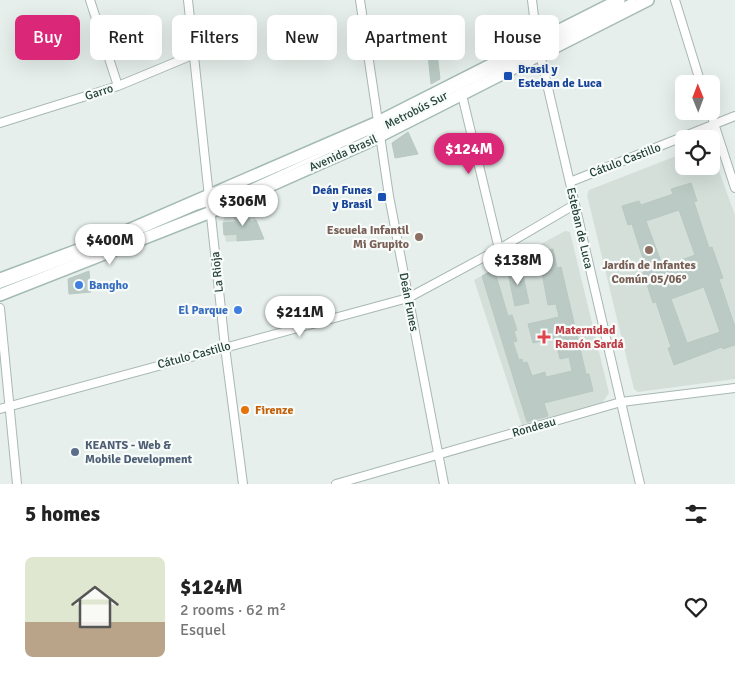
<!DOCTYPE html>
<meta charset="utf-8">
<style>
:root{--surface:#fff;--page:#f2f2f2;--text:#222;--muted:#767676;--accent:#db2777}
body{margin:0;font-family:Signika,sans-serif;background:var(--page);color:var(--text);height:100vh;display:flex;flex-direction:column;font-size:19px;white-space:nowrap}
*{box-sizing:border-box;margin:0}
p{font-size:16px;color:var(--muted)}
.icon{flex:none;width:28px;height:28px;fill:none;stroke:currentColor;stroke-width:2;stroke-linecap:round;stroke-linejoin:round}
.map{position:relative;height:484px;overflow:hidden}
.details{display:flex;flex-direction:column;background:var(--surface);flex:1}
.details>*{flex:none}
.guide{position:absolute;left:15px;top:15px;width:705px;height:45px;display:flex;gap:10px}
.needle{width:32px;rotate:359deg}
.tools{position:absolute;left:675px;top:75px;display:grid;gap:10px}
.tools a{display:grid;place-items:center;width:45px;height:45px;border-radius:8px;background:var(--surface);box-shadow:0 5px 20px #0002;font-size:25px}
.price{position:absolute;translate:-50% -42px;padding:0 11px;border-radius:18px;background:#fff;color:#222;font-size:16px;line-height:32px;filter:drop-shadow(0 1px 2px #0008)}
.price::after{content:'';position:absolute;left:50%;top:30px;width:15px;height:11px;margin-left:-8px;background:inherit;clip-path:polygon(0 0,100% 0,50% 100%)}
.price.on{background:var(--accent);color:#fff}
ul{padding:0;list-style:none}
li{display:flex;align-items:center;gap:15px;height:125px;padding:0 25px}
li span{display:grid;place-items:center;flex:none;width:140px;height:100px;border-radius:8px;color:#555}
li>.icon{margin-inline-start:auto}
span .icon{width:60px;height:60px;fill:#fffc;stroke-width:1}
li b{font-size:21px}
h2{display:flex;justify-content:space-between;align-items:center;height:60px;padding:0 25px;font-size:21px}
.tag{padding:0 18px;border-radius:8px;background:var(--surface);box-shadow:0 5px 20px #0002;font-size:18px;line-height:45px}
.tag.on{background:var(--accent);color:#fff}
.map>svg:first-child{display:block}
</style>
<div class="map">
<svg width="735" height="484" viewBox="0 0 735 484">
<rect width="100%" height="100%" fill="#e6efeb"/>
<path fill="#d4dfda" d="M711,149L735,215V379L638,392L634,389L587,195L589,190L684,153V166H711Z
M249,204L264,239L226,242L223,222L225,215Z
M565,231L570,232L609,393L602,403L522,426L474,280Z"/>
<path fill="#bbcac4" stroke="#b8c9c2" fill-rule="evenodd" d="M435,35L440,79L431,84L426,36Z
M408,132L418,154L395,158L392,143Z
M691,183L697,201L694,202L709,248L712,247L723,278L719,279L735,327V345L723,349L722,347L674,365L668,348L671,347L656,302L653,303L643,272L647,271L632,224L628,225L622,206L639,201L641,205L673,194L671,189ZM679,210L695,255L663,267L646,221ZM704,287L720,332L687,343L671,299Z
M243,206L251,222L256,220L264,239L237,241V234L224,235L223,223L236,222L231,212Z
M553,249L557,268L561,267L586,374H589L593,391L544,403L548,416L527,422L482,276L494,269L508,316L512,315L517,330L514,331L517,341L513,342L519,360L522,359L523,363L527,362L532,376L545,372L546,377L572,371L569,357L560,359L555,338L533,343L528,324L559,317L556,304L548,305L538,252Z
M521,266L529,303L515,306L507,269Z
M89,271L91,292L69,294L68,279Z"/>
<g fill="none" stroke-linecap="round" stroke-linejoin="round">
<g stroke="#a8b8b2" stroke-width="6">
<path id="lane" d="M0,286L107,246L198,207L226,198L379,128L633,0"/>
</g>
<g stroke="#a8b8b2" stroke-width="10">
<path id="street" d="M90,0L118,86
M188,0L225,347L243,484
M360,0L389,196L444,484
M532,0L537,41L640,484
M675,0L701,84
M462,95L499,249
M710,111L735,188
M0,123L118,86L195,54
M570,182L735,116
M0,308L17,484
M0,409L408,298L499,249L574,205
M336,484L621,402L735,388"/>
</g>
<g stroke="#a4bbb3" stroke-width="14">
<path id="secondary" d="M0,279L110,238L378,122L619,0
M0,295L211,212L366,143L648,0"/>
</g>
<use href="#lane" stroke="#fff" stroke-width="4"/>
<use href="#street" stroke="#fff" stroke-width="8"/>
<use href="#secondary" stroke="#fff" stroke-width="11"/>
</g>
<g fill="#1a4fb4" stroke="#f7fbf9" stroke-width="2">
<rect x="503" y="71" width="10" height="10" rx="2.5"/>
<rect x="377" y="192" width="10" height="10" rx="2.5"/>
</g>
<g fill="#8d6e63" stroke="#f7fbf9" stroke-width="2">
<circle cx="419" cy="237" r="5"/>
<circle cx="649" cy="250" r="5"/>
</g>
<g fill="#3f7fe0" stroke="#f7fbf9" stroke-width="2">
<circle cx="79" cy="285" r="5"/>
<circle cx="238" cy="310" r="5"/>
</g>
<path fill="#e0444e" stroke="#f7fbf9" stroke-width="2" d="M541.5 329.5h5v5h5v5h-5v5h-5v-5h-5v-5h5z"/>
<circle fill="#e8710a" stroke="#f7fbf9" stroke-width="2" cx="245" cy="410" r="5"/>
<circle fill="#5c6f8a" stroke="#f7fbf9" stroke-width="2" cx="75" cy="452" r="5"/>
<g text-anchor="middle" stroke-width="4.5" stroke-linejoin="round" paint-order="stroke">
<g font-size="12" font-weight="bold" fill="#164399" stroke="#f7fbf9" text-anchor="start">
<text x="518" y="73">Brasil y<tspan x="518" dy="14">Esteban de Luca</tspan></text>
<text x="372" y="194" text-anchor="end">Deán Funes<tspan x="372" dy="14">y Brasil</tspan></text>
</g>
<g font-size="12" fill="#24423a" stroke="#f7fbf9">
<text transform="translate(99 92) rotate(-18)" y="4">Garro</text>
<text transform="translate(416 110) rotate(-27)" y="4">Metrobús Sur</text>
<text transform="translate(343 153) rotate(-24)" y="4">Avenida Brasil</text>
<text transform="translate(625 160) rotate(-21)" y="4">Cátulo Castillo</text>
<text transform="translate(580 228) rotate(77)" y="4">Esteban de Luca</text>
<text transform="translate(217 272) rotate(-96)" y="4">La Rioja</text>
<text transform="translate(409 302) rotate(79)" y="4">Deán Funes</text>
<text transform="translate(194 355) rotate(-15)" y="4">Cátulo Castillo</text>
<text transform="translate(534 427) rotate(-16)" y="4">Rondeau</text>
</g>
<g font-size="12" font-weight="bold" fill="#785e54" stroke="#f7fbf9" text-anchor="end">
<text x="409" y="234">Escuela Infantil<tspan x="409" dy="14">Mi Grupito</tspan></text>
<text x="649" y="269" text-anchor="middle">Jardín de Infantes<tspan x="649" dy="14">Común 05/06°</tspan></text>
</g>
<g font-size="12" font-weight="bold" fill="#366cbe" stroke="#f7fbf9" text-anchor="start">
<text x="89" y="289">Bangho</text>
<text x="228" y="314" text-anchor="end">El Parque</text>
</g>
<g font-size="12" font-weight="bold" fill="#be3a42" stroke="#f7fbf9" text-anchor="start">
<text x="555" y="334">Maternidad<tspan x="555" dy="14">Ramón Sardá</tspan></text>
</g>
<g font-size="12" font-weight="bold" fill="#c56008" stroke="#f7fbf9" text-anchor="start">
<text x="255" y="414">Firenze</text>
</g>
<g font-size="12" font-weight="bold" fill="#4e5e75" stroke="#f7fbf9" text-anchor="start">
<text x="85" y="449">KEANTS - Web &amp;<tspan x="85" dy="14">Mobile Development</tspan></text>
</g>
</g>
</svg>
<div class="tools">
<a><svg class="needle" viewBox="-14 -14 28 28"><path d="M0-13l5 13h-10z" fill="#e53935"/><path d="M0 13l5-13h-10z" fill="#767676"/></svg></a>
<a><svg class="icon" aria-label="locate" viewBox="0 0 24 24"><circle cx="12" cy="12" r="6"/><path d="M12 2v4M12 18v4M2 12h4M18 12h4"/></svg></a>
</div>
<b class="price on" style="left:469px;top:175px">$124M</b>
<b class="price" style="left:243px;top:227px">$306M</b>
<b class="price" style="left:110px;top:266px">$400M</b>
<b class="price" style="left:518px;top:286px">$138M</b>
<b class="price" style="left:300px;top:338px">$211M</b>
<div class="guide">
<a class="tag on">Buy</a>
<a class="tag">Rent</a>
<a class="tag">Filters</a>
<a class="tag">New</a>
<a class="tag">Apartment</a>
<a class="tag">House</a>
</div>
</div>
<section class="details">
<h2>5 homes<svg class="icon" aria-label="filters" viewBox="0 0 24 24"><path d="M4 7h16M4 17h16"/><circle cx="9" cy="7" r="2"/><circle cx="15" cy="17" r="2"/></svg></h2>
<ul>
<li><span style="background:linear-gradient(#dfe7d0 65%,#b9a48a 0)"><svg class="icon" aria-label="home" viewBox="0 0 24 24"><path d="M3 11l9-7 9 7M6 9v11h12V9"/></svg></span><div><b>$124M</b><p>2 rooms · 62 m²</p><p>Esquel</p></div><svg class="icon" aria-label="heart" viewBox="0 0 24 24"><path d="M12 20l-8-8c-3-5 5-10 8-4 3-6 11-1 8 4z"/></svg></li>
</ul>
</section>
